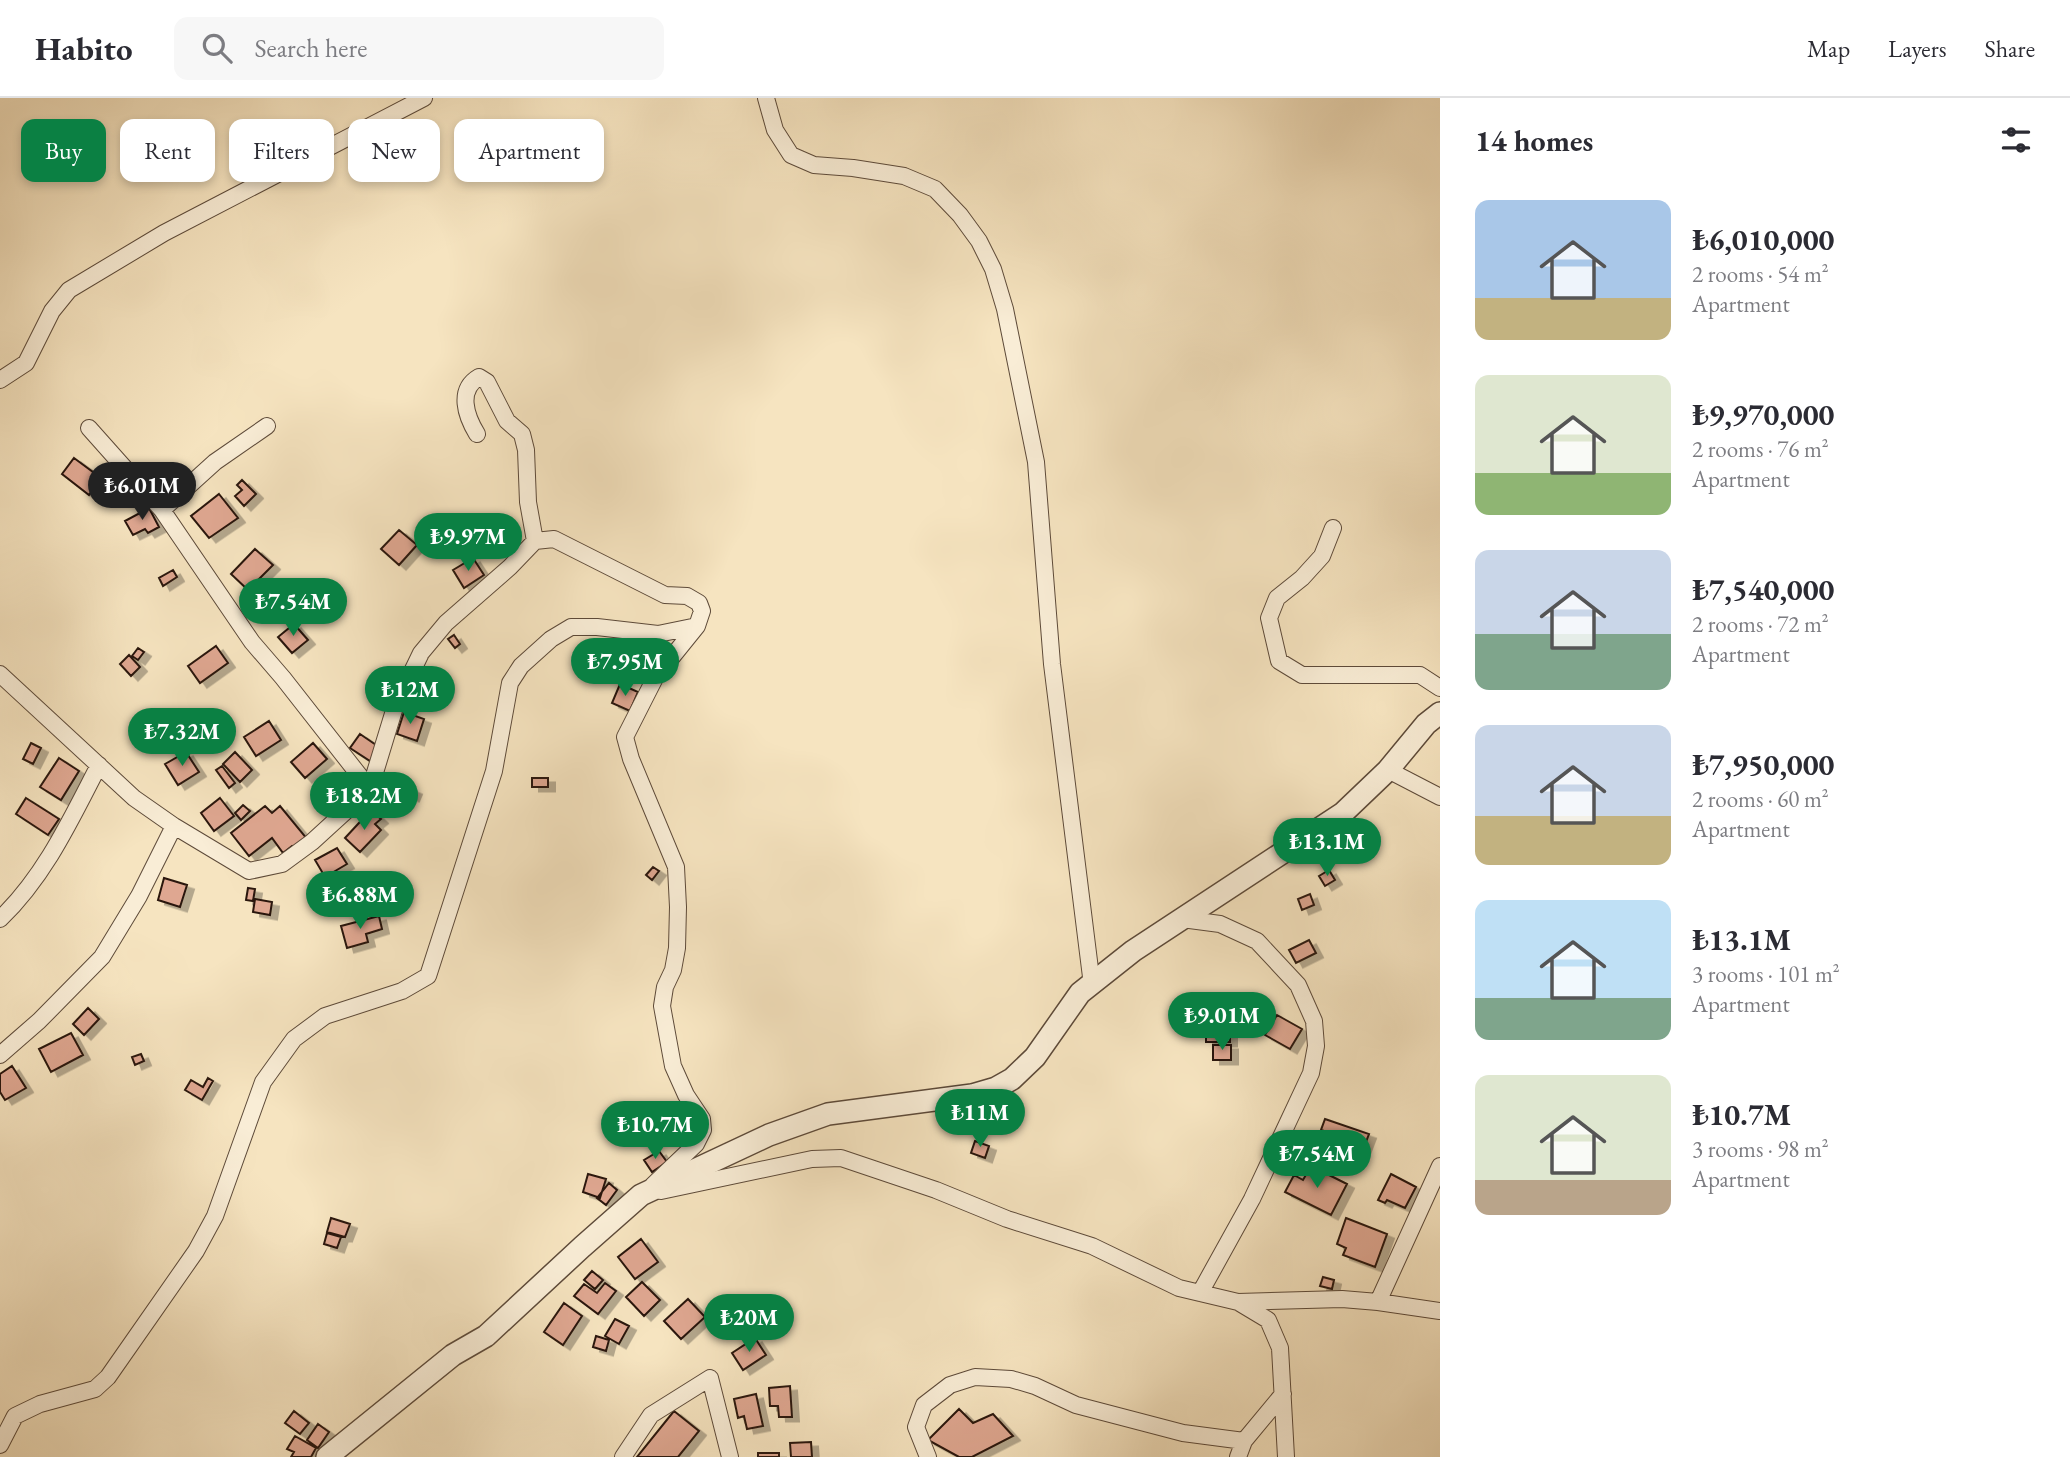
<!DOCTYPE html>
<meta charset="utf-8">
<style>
:root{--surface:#fff;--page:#f7f7f7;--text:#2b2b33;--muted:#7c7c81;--line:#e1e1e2;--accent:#0b8043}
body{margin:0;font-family:"EB Garamond",serif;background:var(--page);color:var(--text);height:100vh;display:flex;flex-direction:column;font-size:26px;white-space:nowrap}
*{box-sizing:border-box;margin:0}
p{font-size:23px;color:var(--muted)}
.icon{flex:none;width:38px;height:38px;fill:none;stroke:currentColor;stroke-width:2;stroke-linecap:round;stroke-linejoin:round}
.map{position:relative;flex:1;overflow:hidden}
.side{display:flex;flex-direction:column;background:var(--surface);width:630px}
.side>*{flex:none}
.hud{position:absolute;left:21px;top:21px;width:665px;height:63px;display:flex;gap:14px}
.price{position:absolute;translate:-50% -60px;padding:0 16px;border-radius:24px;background:var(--accent);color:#fff;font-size:23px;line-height:46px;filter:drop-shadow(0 2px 4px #0008)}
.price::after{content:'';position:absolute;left:50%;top:42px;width:21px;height:16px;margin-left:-10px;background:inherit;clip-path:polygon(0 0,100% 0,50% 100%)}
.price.selected{background:#222;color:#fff}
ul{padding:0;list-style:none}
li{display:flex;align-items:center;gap:21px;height:175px;padding:0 35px}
li span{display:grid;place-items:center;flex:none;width:196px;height:140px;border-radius:14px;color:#555}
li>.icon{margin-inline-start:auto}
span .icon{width:84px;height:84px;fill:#fffc;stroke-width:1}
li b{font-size:30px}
h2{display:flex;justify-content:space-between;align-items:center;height:84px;padding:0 35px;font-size:30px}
.pill{padding:0 24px;border-radius:14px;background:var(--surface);box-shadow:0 4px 10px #0003;font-size:24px;line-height:63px}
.pill.selected{background:var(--accent);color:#fff}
header{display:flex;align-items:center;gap:42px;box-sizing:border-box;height:98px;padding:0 35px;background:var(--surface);border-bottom:2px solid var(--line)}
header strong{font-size:33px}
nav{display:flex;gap:38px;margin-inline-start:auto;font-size:24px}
.search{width:490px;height:63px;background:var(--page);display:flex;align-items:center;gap:18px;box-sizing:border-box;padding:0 24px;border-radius:14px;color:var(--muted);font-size:26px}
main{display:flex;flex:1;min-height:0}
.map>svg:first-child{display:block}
</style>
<header>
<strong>Habito</strong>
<div class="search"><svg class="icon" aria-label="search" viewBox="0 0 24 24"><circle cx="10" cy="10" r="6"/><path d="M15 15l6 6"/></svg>Search here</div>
<nav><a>Map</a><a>Layers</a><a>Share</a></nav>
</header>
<main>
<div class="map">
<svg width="1440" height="1359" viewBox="0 0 1440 1359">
<defs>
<filter id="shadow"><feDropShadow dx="7" dy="4.5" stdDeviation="0" flood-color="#0004"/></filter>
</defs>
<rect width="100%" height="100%" fill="#f6e4c0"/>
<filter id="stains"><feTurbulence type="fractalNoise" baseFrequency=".00286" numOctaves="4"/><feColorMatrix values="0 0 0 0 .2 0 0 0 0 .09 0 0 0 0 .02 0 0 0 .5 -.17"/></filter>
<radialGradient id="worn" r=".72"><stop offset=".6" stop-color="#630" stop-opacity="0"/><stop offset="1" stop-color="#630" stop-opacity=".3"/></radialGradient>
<path fill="#dfa791" stroke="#2a170c" stroke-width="2" filter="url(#shadow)" d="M74,360L101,380L89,397L62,376Z
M242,382L256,396L244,408L235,398L242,392L237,387Z
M219,396L238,420L209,440L191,418Z
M149,410L159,429L148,435L145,431L133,437L125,423Z
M399,432L417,447L399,467L381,451Z
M255,451L273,467L248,492L231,476Z
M473,460L484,477L464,490L453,472Z
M173,472L177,479L163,488L159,480Z
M294,526L308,542L292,555L278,539Z
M454,537L460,546L455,550L448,541Z
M216,548L228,565L200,585L188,568Z
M138,550L144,554L138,562L132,558Z
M129,557L140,569L131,578L120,566Z
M620,586L638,594L630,613L612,605Z
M404,614L424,621L417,643L397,636Z
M269,623L281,642L256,658L244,639Z
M360,636L379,649L370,663L350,650Z
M31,645L41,650L33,666L23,661Z
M313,645L327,661L305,680L291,664Z
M186,654L199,674L178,687L165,666Z
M235,654L252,672L240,684L223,666Z
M59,660L79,673L61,702L40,689Z
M222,668L235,685L229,690L216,672Z
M532,680H548V689H532Z
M400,686L415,692L412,699L397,693Z
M26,700L59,721L48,737L16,716Z
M220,700L234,718L214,733L201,715Z
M243,707L250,713L241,722L235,715Z
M265,708L272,715L280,708L308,742L296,752L292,748L283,755L272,740L249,758L231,735Z
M371,712L381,721L375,726L381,732L360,754L345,740Z
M337,750L347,766L325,779L315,762Z
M653,769L659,773L652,782L646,777Z
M1329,772L1335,782L1325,788L1319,778Z
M164,780L187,787L180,809L158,802Z
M248,790L255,791L253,803L246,802Z
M1310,796L1314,807L1302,812L1298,801Z
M255,801L272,804L270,817L253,814Z
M379,818L382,831L366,836L368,844L347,850L341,828Z
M1309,842L1316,855L1296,865L1289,852Z
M88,910L99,921L84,937L73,926Z
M1277,917L1302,931L1290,951L1265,937Z
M1206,926H1230V944H1206Z
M71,935L83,957L51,974L39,951Z
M1213,947H1231V962H1213Z
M141,956L144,963L135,967L132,959Z
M12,968L26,990L5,1002L0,994V976Z
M208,980L213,983L202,1002L185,992L191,982L203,989Z
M1325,1021L1369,1036L1359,1062L1322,1049L1327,1034L1321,1032Z
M975,1043L989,1048L985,1060L971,1055Z
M659,1053L667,1064L652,1074L644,1062Z
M1311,1068L1347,1086L1331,1117L1285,1094L1294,1077L1303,1082Z
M588,1076L606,1081L600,1100L583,1094Z
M1391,1076L1416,1089L1405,1110L1387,1102L1385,1105L1378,1102Z
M609,1085L617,1092L606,1107L597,1100Z
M331,1120L350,1126L345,1139L327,1134Z
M1346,1120L1387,1136L1375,1169L1343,1157L1346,1150L1337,1146Z
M327,1135L341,1139L337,1150L324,1146Z
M641,1141L658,1164L635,1181L618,1159Z
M592,1173L603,1182L595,1191L584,1182Z
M1323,1179L1334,1182L1332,1191L1320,1188Z
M642,1184L660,1202L644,1218L626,1199Z
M605,1185L616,1193L598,1216L574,1198L584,1186L597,1195Z
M688,1201L705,1219L681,1241L664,1223Z
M564,1205L582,1218L563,1247L544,1234Z
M615,1221L629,1228L619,1246L605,1238Z
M596,1238L609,1242L606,1253L593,1249Z
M755,1240L766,1257L743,1272L732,1255Z
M790,1288L792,1319H779L778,1308H770L769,1290Z
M756,1296L763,1328L747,1331L744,1318L738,1320L734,1301Z
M959,1311L973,1325L993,1316L1013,1338L972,1359H959L928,1342Z
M294,1313L309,1325L300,1336L285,1325Z
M674,1313L699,1333L678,1359H637Z
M318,1326L329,1334L318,1350L307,1342Z
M295,1338L316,1350L311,1359H291L294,1354L287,1351Z
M811,1344L812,1359H791L790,1345Z
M758,1355H779V1359H758Z"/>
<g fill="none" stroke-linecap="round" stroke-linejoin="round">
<g stroke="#5d4a39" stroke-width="18">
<path id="minor" d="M766,0L775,32L791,57L814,67L853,70L904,78L935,91L960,117L979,143L993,171L1005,211L1036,364L1052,566L1092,887
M0,282L26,265L52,213L69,192L164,135L424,0
M89,330L162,412L252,544L283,580L370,691
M477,336C466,318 457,292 479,279L487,284L507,323L522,336L526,352L528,404L535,443
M162,412L215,364L267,328
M1333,430L1322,458L1302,480L1277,500L1269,520L1279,563L1302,577H1420L1440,590
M0,576L134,700L174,728L249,773L282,766L312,744L370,691L395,609L421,555L446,525L510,469L535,443L554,441L665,497L687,498L699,505L702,513L697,528L655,580L625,639L631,661L676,769L678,809L677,850L673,872L665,889L662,908L673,968L686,997L702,1021L703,1032L696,1046L653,1087
M1388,672L1440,699
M0,821C45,778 71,721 99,667
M1182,821L1220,826L1257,843L1298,887L1314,923L1316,948L1311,975L1252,1101L1200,1195
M0,957L39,923L102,859L139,798L174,728
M661,1093L812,1061L841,1060L936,1092L1007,1121L1092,1148L1179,1190L1238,1204L1342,1201L1378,1204L1440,1213
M1238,1204L1268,1222L1280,1250L1286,1359
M1378,1204L1440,1068
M0,1347L15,1318L40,1306L95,1291L108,1279L196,1153L215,1118L263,984L294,941L325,918L402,893L428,878L494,673L510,585L521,568L551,541L571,529H597L658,536L697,528
M623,1359L651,1317L710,1280L730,1359
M928,1359L916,1329L924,1307L950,1287L975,1279L1011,1281L1035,1288L1076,1307L1183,1335L1244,1343
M1238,1359L1244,1343L1283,1296"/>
</g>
<g stroke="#5d4a39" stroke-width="24">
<path id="tertiary" d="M327,1359L453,1257L486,1238L582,1149L641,1097L769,1037L828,1016L972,997L996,990L1012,981L1035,959L1080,895L1133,853L1343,715L1388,672L1426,626L1440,615"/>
</g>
<use href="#minor" stroke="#f9edd6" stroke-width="16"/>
<use href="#tertiary" stroke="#f9edd6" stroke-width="21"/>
</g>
<rect width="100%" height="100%" filter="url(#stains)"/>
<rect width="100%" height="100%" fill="url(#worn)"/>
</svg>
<b class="price selected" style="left:142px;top:424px">₺6.01M</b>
<b class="price" style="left:468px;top:475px">₺9.97M</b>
<b class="price" style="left:293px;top:540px">₺7.54M</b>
<b class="price" style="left:625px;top:600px">₺7.95M</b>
<b class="price" style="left:410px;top:628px">₺12M</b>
<b class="price" style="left:182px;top:670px">₺7.32M</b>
<b class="price" style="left:364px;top:734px">₺18.2M</b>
<b class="price" style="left:1327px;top:780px">₺13.1M</b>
<b class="price" style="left:360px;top:833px">₺6.88M</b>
<b class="price" style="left:1222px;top:954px">₺9.01M</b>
<b class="price" style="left:980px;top:1051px">₺11M</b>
<b class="price" style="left:655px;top:1063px">₺10.7M</b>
<b class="price" style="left:1317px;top:1092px">₺7.54M</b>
<b class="price" style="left:749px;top:1256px">₺20M</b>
<div class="hud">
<a class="pill selected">Buy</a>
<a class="pill">Rent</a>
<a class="pill">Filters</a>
<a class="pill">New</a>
<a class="pill">Apartment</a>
</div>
</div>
<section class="side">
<h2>14 homes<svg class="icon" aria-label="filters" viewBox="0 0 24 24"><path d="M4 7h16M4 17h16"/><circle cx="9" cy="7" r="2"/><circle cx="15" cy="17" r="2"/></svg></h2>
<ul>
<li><span style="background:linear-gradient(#a9c7e8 70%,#c2b280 0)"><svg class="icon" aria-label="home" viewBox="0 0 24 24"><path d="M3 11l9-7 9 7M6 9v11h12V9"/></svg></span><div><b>₺6,010,000</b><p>2 rooms · 54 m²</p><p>Apartment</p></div></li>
<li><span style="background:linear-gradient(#dfe7d0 70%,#8fb573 0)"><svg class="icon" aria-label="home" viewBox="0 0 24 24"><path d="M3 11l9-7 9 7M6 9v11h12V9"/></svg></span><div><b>₺9,970,000</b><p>2 rooms · 76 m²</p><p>Apartment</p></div></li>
<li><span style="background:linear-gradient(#c9d6e8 60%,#7fa58c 0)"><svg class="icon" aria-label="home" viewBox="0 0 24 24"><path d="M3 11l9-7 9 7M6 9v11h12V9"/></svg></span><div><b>₺7,540,000</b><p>2 rooms · 72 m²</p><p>Apartment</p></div></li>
<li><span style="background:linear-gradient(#c9d6e8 65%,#c2b280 0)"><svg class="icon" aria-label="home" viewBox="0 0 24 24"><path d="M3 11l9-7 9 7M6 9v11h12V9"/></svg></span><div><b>₺7,950,000</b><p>2 rooms · 60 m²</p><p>Apartment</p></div></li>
<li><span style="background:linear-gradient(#bfe0f5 70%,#7fa58c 0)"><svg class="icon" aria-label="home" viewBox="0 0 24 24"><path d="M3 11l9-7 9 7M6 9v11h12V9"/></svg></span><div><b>₺13.1M</b><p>3 rooms · 101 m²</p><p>Apartment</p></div></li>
<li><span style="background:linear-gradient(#dfe7d0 75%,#b9a48a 0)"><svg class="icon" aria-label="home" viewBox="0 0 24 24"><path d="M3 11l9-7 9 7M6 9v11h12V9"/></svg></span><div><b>₺10.7M</b><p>3 rooms · 98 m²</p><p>Apartment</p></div></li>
</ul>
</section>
</main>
